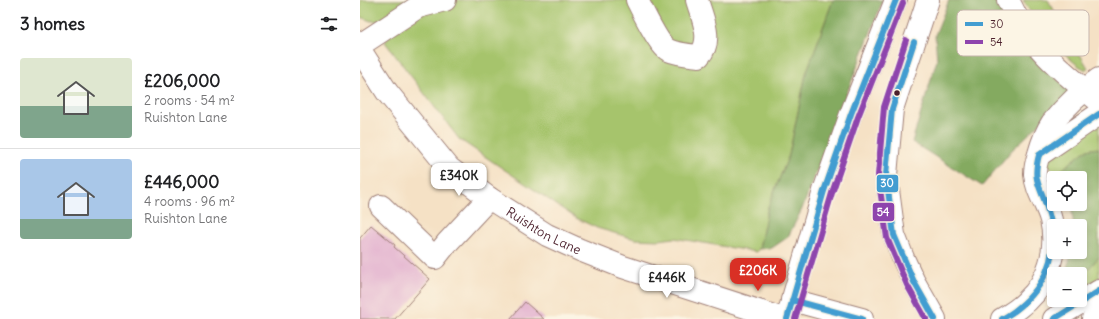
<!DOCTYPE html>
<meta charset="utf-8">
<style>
:root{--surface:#fff;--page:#f2f2f2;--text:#202124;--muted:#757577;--line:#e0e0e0;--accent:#d93025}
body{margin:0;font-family:Delius,sans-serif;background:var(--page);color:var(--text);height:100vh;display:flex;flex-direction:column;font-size:15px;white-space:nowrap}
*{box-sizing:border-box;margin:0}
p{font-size:13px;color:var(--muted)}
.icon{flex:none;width:22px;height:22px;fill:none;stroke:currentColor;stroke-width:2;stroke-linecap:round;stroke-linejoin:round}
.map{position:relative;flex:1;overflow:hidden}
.panel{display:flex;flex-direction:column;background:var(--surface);width:360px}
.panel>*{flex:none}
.fabs{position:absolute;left:687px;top:171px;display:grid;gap:8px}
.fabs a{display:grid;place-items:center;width:40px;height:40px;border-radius:4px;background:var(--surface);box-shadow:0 2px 6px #0003;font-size:20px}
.price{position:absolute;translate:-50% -34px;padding:0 9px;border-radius:8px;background:#fff;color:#222;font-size:13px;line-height:26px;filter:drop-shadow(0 1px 2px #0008)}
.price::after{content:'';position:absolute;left:50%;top:24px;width:12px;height:9px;margin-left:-6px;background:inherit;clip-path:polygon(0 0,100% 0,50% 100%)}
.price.current{background:var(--accent);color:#fff}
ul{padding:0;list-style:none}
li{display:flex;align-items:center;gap:12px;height:100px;padding:0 20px}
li+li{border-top:1px solid var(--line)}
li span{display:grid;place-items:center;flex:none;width:112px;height:80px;border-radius:4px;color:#555}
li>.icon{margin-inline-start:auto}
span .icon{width:48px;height:48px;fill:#fffc;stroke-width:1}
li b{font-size:17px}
h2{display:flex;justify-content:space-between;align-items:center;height:48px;padding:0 20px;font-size:17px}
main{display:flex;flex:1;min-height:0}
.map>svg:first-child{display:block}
</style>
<main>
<section class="panel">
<h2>3 homes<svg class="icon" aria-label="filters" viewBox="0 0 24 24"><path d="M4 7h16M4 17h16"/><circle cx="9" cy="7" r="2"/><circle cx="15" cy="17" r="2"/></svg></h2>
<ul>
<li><span style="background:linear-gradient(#dfe7d0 60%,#7fa58c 0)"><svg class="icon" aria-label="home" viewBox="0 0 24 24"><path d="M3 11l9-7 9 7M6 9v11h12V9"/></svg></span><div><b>£206,000</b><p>2 rooms · 54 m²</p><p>Ruishton Lane</p></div></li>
<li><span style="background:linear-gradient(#a9c7e8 75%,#7fa58c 0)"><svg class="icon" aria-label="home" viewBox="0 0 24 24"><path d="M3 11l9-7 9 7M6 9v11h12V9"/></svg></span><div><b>£446,000</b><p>4 rooms · 96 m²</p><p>Ruishton Lane</p></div></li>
</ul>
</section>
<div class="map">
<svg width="739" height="319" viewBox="0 0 739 319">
<rect width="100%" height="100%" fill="#fcf5e5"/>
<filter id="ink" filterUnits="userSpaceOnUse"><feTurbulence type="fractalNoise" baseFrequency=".025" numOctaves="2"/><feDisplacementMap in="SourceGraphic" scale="8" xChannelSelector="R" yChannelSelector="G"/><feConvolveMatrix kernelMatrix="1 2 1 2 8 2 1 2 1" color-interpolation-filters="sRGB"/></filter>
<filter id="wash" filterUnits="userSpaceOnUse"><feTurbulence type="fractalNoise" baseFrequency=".012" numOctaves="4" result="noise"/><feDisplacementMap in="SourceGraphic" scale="16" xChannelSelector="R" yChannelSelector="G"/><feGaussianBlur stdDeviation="0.9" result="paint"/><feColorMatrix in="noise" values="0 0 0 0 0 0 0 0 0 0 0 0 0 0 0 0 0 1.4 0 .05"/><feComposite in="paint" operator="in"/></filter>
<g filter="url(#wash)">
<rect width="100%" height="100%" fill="#f5e1c5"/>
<path fill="#a6c46c" stroke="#78724c" d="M0,0H473L446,74L429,155L408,207L399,249L396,252L314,238L299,240L275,239L237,228L216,218L99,139L25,42L30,35L22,21H11L0,17Z
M663,0H688L728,68L726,70C707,62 673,19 663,0Z
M739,123V150L738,148L726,150L698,173L683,162Z
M739,257V278L720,289V276L723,275Z"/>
<path fill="#84aa60" stroke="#676446" d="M473,0H523L442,209L428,237L412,248L399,249L408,207L429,155L446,74Z
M589,0H637L647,21L665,49L708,89L709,96L651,151L622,186L552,142L577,60L575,35Z
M738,148L739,150V257L723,275L720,276V274H705L712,252H720V226H714L711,204H720V178H700L698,173L726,150Z"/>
<g id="blocks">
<path fill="#e1adce" d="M11,225L35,245L34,247L70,279L35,319H0V238Z
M165,302L184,319H150Z"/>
</g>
</g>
<g filter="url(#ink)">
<use href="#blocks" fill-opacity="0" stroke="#a08078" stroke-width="1"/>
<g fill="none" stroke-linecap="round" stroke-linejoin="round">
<g stroke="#a08078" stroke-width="24">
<g id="minor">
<path d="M277,0C282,10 299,45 308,50C317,54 329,55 339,56C354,40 342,18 337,0"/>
<path d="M648,0C667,43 703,73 739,101"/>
<path d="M0,45L58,7L85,0"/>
<path id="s1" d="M0,50L27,92L89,168L129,198L187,235L220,250L263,267L423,319"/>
<path d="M679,155L739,114"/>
<path d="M21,206L75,258L87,243L129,198"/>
<path d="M642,319C651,314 660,308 667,301C689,281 698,249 691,220C687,204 676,191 675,174C675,167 677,160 679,154C682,143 686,132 692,123C705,107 722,91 739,79"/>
<path d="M694,319L739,291"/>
<path d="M733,319L739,314"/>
</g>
</g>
<g stroke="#a08078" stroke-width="24">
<path id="highway" d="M568,0L532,109L526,175L534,235L543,258L554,282L575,319
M432,300L502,319
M427,319L464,191L491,114L536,0"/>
</g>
<use href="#minor" stroke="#fff" stroke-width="22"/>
<use href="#highway" stroke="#fff" stroke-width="22"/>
<g stroke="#fcf5e5" stroke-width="9">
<path id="bus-1" d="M554,42L532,109L526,175L534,235L554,282L575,319
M432,300L502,319
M427,319L464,191L491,114L536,0
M642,319C684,295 703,254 687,208C680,185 672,181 679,155L739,114
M694,319L739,291"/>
</g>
<g stroke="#fcf5e5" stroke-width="9">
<path id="bus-2" d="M546,40L524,107L518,175L527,238L547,285L566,319
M435,319L472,193L498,117L543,3"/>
</g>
<use href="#bus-1" stroke="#439dd1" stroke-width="6"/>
<use href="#bus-2" stroke="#8e44ad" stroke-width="6"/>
</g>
</g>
<circle fill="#4a1f2b" stroke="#fcf5e5" stroke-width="1.5" cx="537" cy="93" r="3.5"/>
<g text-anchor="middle" stroke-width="4" stroke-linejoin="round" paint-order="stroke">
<g font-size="13" fill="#4a1f2b" stroke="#fcf5e5">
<text dy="5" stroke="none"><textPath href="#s1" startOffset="262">Ruishton Lane</textPath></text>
</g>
</g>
<rect x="597" y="10" width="132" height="46" rx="6" fill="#fcf5e5" stroke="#c7b5ad" stroke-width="1"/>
<rect x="605" y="22" width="18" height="4" fill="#439dd1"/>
<rect x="605" y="40" width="18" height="4" fill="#8e44ad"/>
<g font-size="11" fill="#4a1f2b">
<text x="630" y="28">30</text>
<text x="630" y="46">54</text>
</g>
<g stroke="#fcf5e5" stroke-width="1.5">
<rect x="516" y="174" width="23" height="19" rx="4" fill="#439dd1"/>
<rect x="512" y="202" width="23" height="20" rx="4" fill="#8e44ad"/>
</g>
<g font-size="11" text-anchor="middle" font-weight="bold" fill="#fff">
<text x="527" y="187">30</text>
<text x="523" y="216">54</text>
</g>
</svg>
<div class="fabs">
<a><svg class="icon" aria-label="locate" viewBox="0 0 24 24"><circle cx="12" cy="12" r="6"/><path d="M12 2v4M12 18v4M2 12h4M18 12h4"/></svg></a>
<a>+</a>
<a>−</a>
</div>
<b class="price" style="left:99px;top:197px">£340K</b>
<b class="price current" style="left:398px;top:292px">£206K</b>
<b class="price" style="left:307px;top:299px">£446K</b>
</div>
</main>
